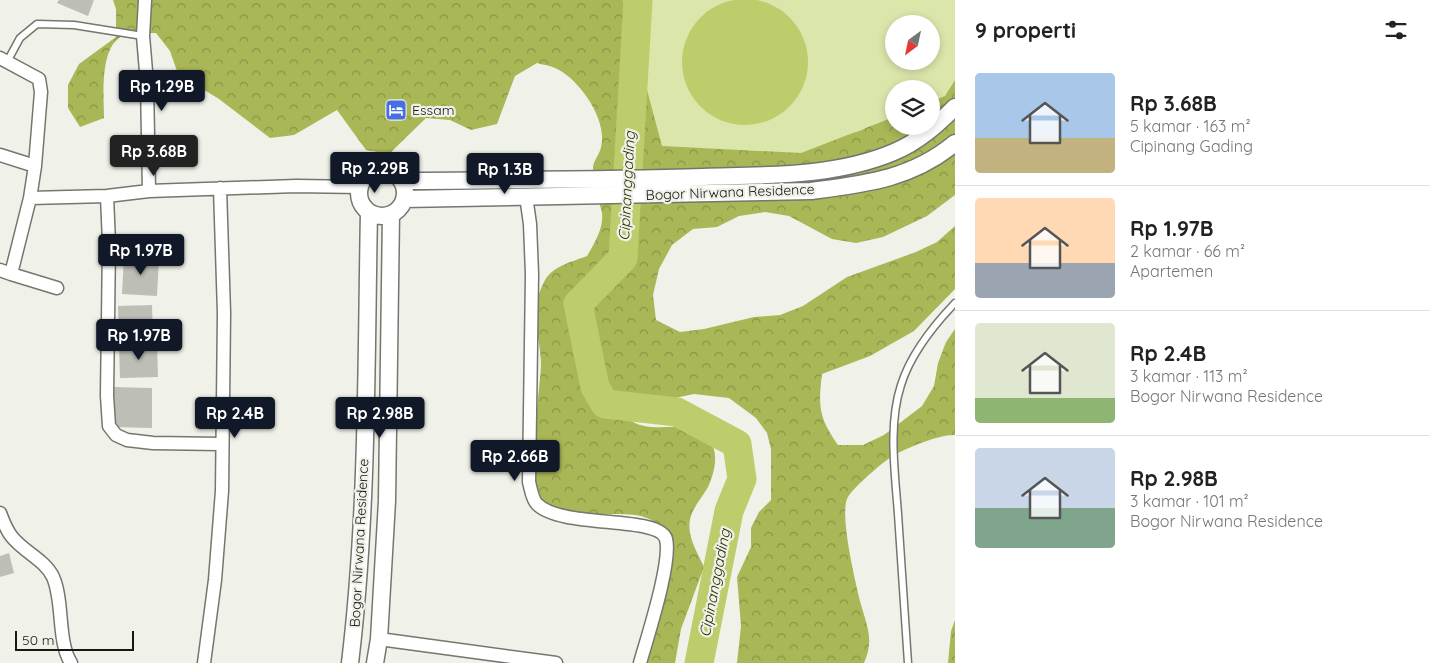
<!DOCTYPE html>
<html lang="id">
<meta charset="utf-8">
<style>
:root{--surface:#fff;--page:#f2f2f2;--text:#222;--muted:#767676;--line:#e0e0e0;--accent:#111827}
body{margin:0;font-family:Quicksand,sans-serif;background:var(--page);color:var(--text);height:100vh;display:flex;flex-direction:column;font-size:19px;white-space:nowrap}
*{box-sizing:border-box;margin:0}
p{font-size:16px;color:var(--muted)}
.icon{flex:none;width:28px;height:28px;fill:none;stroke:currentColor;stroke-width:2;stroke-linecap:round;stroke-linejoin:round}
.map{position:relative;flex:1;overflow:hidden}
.sheet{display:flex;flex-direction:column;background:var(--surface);width:475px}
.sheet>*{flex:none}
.needle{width:32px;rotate:213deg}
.controls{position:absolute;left:885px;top:15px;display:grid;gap:10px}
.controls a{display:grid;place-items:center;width:55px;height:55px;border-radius:50%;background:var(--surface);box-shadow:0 2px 8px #0003;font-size:25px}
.scale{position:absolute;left:15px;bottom:12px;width:119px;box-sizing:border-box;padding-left:5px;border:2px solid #171815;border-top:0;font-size:14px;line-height:18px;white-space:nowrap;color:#171815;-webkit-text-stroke:4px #f0f2e9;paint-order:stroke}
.price{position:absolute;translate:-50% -42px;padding:0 11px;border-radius:5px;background:var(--accent);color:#fff;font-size:16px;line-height:32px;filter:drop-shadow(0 1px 2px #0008)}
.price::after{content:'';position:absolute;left:50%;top:30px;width:15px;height:11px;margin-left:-8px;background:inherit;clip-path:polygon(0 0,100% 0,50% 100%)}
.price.active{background:#222;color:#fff}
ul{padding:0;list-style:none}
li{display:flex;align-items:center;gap:15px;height:125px;padding:0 20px}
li+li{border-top:1px solid var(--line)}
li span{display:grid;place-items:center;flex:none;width:140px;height:100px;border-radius:5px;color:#555}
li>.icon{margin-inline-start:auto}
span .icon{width:60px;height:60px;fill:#fffc;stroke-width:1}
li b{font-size:21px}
h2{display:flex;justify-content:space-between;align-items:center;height:60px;padding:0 20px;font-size:21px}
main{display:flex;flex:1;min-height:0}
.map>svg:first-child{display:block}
</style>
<main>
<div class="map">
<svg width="955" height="663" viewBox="0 0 955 663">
<defs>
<pattern id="forest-crowns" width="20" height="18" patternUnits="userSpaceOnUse" patternTransform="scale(1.25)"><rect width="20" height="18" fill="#a9b756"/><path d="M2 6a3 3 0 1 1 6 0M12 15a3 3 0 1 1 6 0" fill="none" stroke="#899446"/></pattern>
</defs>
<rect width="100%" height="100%" fill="#f0f2e9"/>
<path fill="url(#forest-crowns)" d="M113,0H626L826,136C862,135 868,128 894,106V126H931V89L955,62V195L927,216L883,237L856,243L832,239L789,216L765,212L739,216L717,227L693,229L672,245L659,269L653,295L656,320L680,332L704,329L754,317L780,315L803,306L847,277L916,252L937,242L955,226V289L914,331L870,356L822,374C818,407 819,418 838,445H863L884,435L922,406L934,386L938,363L946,342L955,329V435C940,434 907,448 894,455C884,461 851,489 847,499C840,517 855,580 860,601C866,624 875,639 864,663H737L741,626L737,577L751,547V528L759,512L771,500V449L767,433L756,418L729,398L694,394L675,398L641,399L626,394L619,409C623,413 628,420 633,422C659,436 691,414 711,443C719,455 714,474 708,487C703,496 694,506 691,516C685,534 697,551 704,567L681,629L675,663H643L666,531C660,525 653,520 644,517C620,509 560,523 542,499C525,476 540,394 541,365C541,345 534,324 536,304C537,297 542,286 545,280C553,266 574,261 587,256C594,244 604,228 602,213C599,198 592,184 593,168C593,161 600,154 601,147C608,121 581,82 559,70C553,66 544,65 537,63L515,76L497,124L471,130L450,120L426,118L389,154L366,150L337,110L294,135L270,138L219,99L178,74L170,51L156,33C147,33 137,32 128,34C98,40 104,96 104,118L80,127L68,108V85L79,64L116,37V9Z
M955,620V663H948L951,631Z"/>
<path fill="#dbe6ab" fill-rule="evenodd" d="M623,0H955V80L945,96L931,102V89H894V117L801,153L662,146ZM894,24H931V61H894Z"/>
<path fill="#becd6c" d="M682 62a63 63 0 1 1 126 0a63 63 0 1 1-126 0Z"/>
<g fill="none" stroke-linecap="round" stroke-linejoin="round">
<path stroke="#becd6c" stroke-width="29" d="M638,0L623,258L578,304L595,387L605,404L677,412L737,444L742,479L729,511L699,663"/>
</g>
<path fill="#bdbfb6" d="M59,0H94L88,16L57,3Z
M124,256L159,258L157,296L122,294Z
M152,305L153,338L119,339L118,306Z
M157,344L158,377L120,378L119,346Z
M114,387L152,388V428L114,427Z
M9,553L14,573L0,577V556Z"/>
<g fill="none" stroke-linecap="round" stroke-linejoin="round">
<g stroke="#75766f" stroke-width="9">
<path id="service" d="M8,60L20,38L37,24L74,25L143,36
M908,663C905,613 901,564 898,514C895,473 888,425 901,385C910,356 934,325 955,303"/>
</g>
<g stroke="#75766f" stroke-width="15">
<path id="minor" d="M145,0L143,36L147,83L149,191
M0,58L39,79L41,92L35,166L0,155
M107,196L109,243L107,396L109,426L116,435L127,440L153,443L221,444
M526,196L530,224L532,274L529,482C531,489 532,499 537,504C561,529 659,515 666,539C672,562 647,638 640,663
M30,198L35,166
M0,270L11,274L30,198L107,196L149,191L296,186L360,187
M11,274L57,288
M0,513C3,521 7,531 12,537C24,552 45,560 53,577C64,602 57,641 71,663
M379,639L556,663
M204,663L215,580L222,491L224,313L220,188"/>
</g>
<g stroke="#75766f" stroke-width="19">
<path id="tertiary" d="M359 193a23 23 0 1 1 46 0a23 23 0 1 1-46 0Z
M402,181C503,180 603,180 704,177C767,175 835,177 894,152C918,142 937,125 955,107
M404,199L811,191C865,184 912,179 955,143
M350,663C368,514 366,362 369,212
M375,663L379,639L387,501L391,214"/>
</g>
<use href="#service" stroke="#fff" stroke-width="6"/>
<use href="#minor" stroke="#fff" stroke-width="12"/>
<use href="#tertiary" stroke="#fff" stroke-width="16"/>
</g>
<defs>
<g id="hotel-square" transform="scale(1.125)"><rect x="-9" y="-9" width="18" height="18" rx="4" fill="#476fe1" stroke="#f0f2e9"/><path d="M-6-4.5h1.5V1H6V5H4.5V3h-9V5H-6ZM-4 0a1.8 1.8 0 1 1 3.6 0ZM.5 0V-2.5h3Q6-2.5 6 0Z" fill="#fff"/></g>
</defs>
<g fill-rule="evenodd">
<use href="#hotel-square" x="396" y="110"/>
</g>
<g text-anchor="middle" stroke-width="4.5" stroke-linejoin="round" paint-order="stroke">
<g font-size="14" fill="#171815" stroke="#f0f2e9" text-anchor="start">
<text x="412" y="115">Essam</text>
</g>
<g font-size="14" fill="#171815" stroke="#f0f2e9">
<text transform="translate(730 192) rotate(-2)" y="5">Bogor Nirwana Residence</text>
<text transform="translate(359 543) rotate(-87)" y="5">Bogor Nirwana Residence</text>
</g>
<g font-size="15" font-style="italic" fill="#2c3107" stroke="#f0f2e9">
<text transform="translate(627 186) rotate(-87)" y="5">Cipinanggading</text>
<text transform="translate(715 583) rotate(-79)" y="5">Cipinanggading</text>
</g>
</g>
</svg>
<div class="controls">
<a><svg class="needle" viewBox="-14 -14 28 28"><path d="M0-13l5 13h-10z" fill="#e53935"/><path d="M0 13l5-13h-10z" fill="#767676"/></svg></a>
<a><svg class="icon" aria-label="layers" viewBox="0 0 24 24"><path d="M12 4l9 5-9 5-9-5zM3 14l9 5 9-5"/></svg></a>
</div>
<div class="scale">50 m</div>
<b class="price" style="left:162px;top:112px">Rp 1.29B</b>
<b class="price active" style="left:154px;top:177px">Rp 3.68B</b>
<b class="price" style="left:375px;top:194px">Rp 2.29B</b>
<b class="price" style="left:505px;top:195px">Rp 1.3B</b>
<b class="price" style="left:141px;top:276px">Rp 1.97B</b>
<b class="price" style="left:139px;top:361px">Rp 1.97B</b>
<b class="price" style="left:235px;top:439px">Rp 2.4B</b>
<b class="price" style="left:380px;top:439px">Rp 2.98B</b>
<b class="price" style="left:515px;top:482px">Rp 2.66B</b>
</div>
<section class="sheet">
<h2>9 properti<svg class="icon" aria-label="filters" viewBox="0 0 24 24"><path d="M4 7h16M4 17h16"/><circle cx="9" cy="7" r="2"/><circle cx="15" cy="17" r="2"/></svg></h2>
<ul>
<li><span style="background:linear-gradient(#a9c7e8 65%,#c2b280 0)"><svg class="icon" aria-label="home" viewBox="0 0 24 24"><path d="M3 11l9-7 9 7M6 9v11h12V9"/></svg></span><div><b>Rp 3.68B</b><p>5 kamar · 163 m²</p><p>Cipinang Gading</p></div></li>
<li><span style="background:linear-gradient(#ffd9b3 65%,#9aa5b1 0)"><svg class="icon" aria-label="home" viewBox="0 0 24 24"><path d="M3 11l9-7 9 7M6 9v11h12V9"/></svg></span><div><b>Rp 1.97B</b><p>2 kamar · 66 m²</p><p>Apartemen</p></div></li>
<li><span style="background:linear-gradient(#dfe7d0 75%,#8fb573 0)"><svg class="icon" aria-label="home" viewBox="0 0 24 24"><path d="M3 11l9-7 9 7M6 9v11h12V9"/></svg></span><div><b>Rp 2.4B</b><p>3 kamar · 113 m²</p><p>Bogor Nirwana Residence</p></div></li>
<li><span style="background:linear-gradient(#c9d6e8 60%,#7fa58c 0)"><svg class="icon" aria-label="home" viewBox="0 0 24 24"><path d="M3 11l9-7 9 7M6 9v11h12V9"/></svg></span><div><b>Rp 2.98B</b><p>3 kamar · 101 m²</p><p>Bogor Nirwana Residence</p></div></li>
</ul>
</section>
</main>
